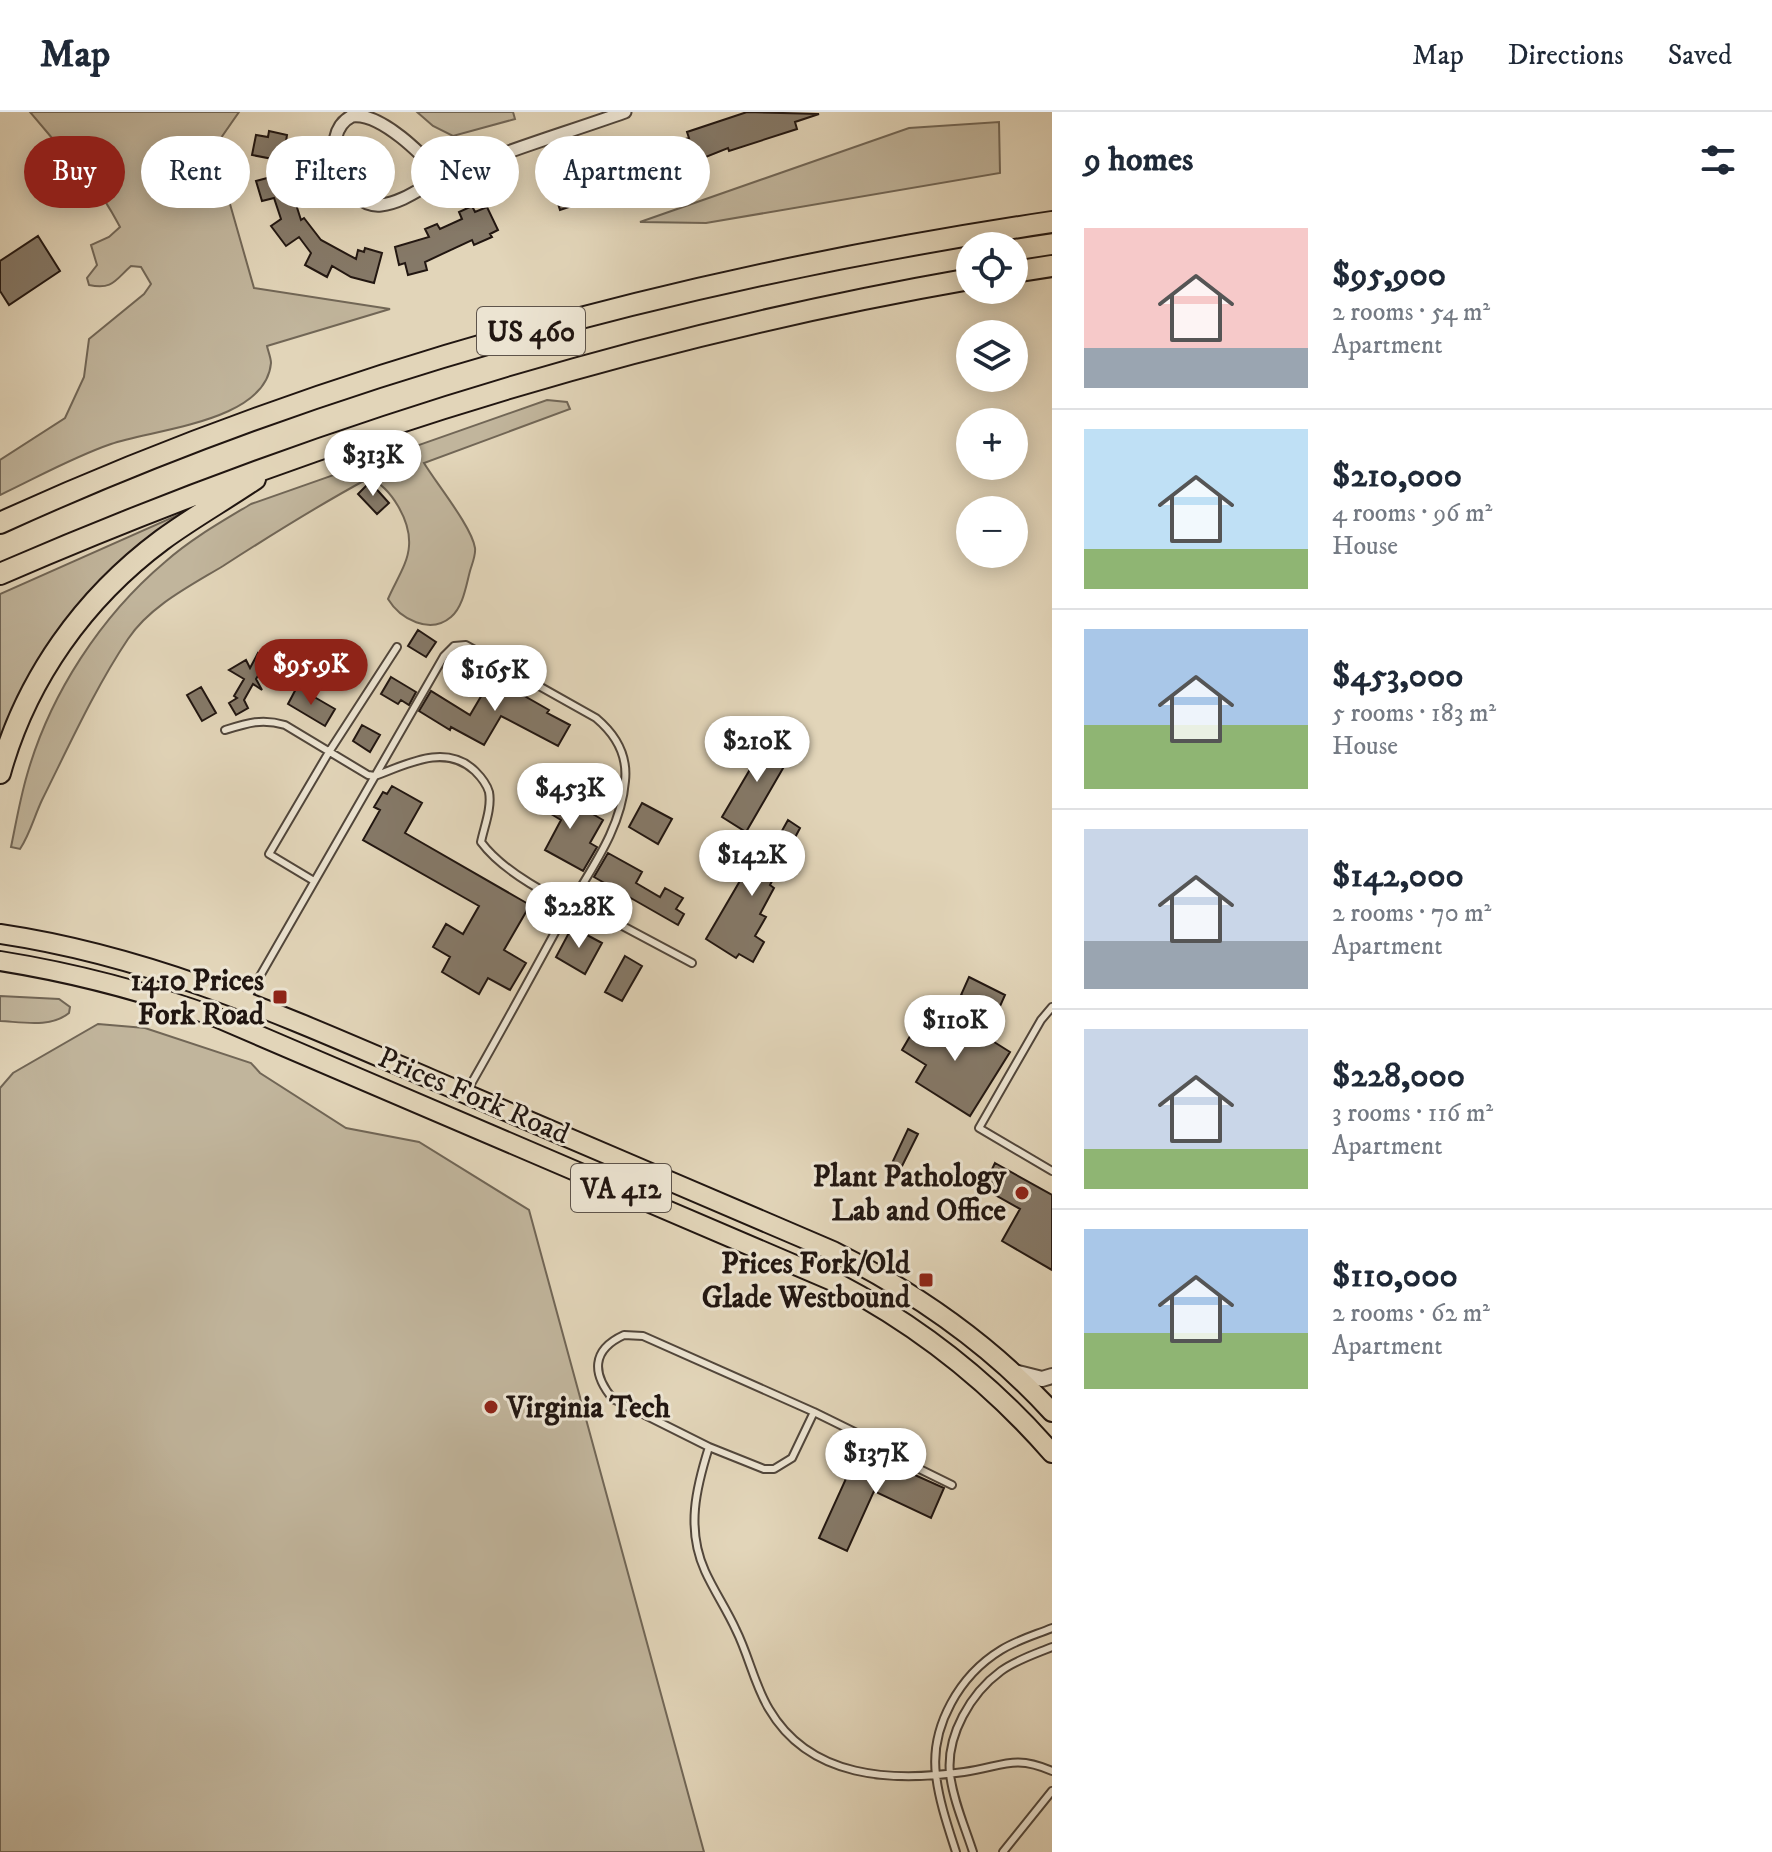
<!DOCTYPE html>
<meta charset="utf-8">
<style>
:root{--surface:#fff;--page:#f2f2f3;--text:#1f2937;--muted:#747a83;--line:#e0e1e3;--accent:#8f2418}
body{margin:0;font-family:"IM FELL DW Pica",serif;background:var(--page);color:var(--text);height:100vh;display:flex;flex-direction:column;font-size:30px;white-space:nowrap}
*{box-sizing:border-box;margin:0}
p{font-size:26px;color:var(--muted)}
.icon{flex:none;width:44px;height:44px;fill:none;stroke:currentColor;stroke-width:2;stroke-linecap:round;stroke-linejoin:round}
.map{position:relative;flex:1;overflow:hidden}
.details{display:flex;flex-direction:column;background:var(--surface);width:720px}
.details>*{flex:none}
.guide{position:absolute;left:24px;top:24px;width:760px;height:72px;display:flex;gap:16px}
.tools{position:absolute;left:956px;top:120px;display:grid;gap:16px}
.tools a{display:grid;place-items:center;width:72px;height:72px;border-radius:50%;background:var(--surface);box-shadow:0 4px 20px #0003;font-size:40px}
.price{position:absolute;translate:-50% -68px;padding:0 18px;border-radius:28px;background:#fff;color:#222;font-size:26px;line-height:52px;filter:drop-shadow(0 2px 4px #0008)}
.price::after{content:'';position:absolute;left:50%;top:48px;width:24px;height:18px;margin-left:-12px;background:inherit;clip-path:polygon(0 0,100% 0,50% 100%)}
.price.current{background:var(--accent);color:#fff}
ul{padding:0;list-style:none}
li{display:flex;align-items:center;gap:24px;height:200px;padding:0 32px}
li+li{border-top:2px solid var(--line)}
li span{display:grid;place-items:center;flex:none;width:224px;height:160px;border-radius:0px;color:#555}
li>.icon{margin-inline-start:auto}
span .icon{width:96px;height:96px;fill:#fffc;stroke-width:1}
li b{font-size:34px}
h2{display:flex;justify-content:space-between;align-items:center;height:96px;padding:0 32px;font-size:34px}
.pill{padding:0 28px;border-radius:36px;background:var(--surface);box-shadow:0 4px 20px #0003;font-size:28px;line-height:72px}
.pill.current{background:var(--accent);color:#fff}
header{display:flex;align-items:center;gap:48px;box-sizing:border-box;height:112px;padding:0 40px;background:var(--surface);border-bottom:2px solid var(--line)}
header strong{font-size:38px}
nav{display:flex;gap:44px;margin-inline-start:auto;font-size:28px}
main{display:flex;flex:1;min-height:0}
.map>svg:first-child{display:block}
</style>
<header>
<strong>Map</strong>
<nav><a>Map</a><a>Directions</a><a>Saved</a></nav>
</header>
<main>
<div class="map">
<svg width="1052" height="1740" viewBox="0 0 1052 1740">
<rect width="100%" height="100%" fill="#e2d5b9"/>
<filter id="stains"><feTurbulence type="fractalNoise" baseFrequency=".0025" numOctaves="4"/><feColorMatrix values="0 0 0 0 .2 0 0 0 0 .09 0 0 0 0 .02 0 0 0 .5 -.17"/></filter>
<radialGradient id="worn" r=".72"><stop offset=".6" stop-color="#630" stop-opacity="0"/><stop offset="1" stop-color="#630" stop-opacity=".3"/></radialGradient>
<path fill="#c1b59c" stroke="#716656" stroke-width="2" d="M30,0H239L214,36L254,176L390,197L267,234C268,239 271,246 271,251C266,310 154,317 111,332C73,345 36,366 0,383V348L65,306L84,265L89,227L144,182L151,172L141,155L131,154C115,168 113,178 89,173L87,166L97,153L91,133L109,125L120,115C109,95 93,61 67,67L40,38L48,34L52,26Z
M417,0H513L515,7L453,24L433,14Z
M999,10L1000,61L706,111L640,110L909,16Z
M547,288L567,290L570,297L424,351C436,371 472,415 475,436C476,443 472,452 470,459C466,474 463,495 451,505C430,523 400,507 388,487C395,470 408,452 409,434C411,409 391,375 369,366C319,393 271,423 223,454C190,474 150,494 128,527C95,576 68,636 42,688C34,705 30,722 20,737L11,735C16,711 20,687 27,663C50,582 101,504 165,450C191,427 221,410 251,392Z
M196,395L128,448L0,632V482Z
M0,884L59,887L70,895L69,901C51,916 22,910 0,909Z
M98,912L145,916L251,951L260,961L346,1016L419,1030L529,1098L704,1740H0V976L13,961Z"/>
<path fill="#857968" stroke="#211611" stroke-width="2" d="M747,0L819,2L795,10L797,17L729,39L728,36L668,60L670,66L653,72L654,75L642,79L641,76L609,86V84L599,85L560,98L552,73L563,69L562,64L576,59L578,66L604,57L601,50L616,45L617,49L644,40L643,36L658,31L661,40L683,30L682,28L689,26L687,20Z
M269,19L287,23L283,49L252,43L256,23L268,25Z
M286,61L301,108L304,106L321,128L356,147L358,138L364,140L365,136L382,141L374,171L351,165L332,154L327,165L305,153L311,141L299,125L286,134L271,114L281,107L274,86L262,89L256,69Z
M472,94L475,100L487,95L498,118L490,122L492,125L474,133L472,128L425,150L427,158L408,163L405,151L399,153L395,135L429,125L425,117L437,112L440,117L462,107L459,100Z
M38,124L60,159L9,193L0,179V149Z
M370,370L389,391L377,402L358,382Z
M418,518L436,530L426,545L408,534Z
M258,541L268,547L256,567L262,578L253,572L244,588L248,596L236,603L229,591L237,586L234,584L244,567L229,558L246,548L250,556Z
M479,558L549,598L547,601L570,613L558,634L501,604L484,633L451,615L450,618L419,599L431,579L470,603L483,581L470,573Z
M391,565L416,580L409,593L401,588L398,592L381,582Z
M201,575L216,601L202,609L187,583Z
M297,575L335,597L325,614L288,592Z
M362,613L380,623L370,640L353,629Z
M769,625L793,639L746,720L722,705Z
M392,674L422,691L405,721L530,793L504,838L526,851L510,878L488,866L479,882L442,860L450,845L433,835L446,812L463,822L479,794L363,728L380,698L374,695L383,680L387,682Z
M534,678L568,697L572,690L603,708L590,731L597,735L583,759L545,738L561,708L528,688Z
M642,691L672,707L658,732L629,715Z
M788,708L800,716L770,773L774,776L760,802L766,805L755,824L764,830L753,850L739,842L736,846L706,827L768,721L778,726Z
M608,741L642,760L636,771L660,785L665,776L683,786L676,797L684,802L678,813L594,765Z
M572,815L602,831L585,862L556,845Z
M625,844L642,854L622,889L605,880Z
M969,865L1005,883L997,901L961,883Z
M923,902L958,924L959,922L971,929L975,923L981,926L983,923L1010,940L970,1004L916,970L926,953L902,938Z
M908,1017L918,1022L902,1054L893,1049Z
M995,1051L1052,1083V1158L1002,1129L1020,1097L983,1076Z
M859,1338L944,1376L931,1406L874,1379L847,1439L819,1426Z"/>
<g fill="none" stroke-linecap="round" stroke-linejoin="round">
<g stroke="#51463b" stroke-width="10">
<path id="service" d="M225,618C247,611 262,606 285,613L368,663L375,664C407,652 446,631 475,659C481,665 487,673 489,680C492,696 484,715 481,730C501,757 555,791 587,795L692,851
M314,769L269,742L329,640L397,535
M1052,895L1041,908L979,1016L1052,1059
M233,911L444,544L454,534L466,533L596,606C615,622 628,642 625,669C621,719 589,759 565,802C533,861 501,920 467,979
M624,1223L643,1224L814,1300L792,1346L774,1357H764L709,1335L613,1287C592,1262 591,1238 624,1223Z
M814,1300L879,1332L887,1341L952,1373
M709,1335C696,1376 686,1417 705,1459C714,1479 727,1498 736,1518C749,1544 754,1572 769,1597C810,1667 892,1670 964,1660C1002,1655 1013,1642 1052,1659
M956,1740C948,1715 939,1689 936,1663C930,1614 960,1563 1001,1538C1017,1528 1035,1523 1052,1516
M973,1740C965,1715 953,1688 950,1662C946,1623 971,1581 1001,1559C1016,1548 1035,1542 1052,1535
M1003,1740L1052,1679"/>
</g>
<g stroke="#51463b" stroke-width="15">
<path id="minor" d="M443,65C425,46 382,0 352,4C315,22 343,97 381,93C406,90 425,72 447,63C505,39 566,21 625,0"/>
</g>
<g stroke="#51463b" stroke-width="18">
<path id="tertiary" d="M1014,1260L1042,1267L1052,1264"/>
</g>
<g stroke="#211611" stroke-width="22">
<path id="primary" d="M0,822C155,845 288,906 431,967C565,1024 699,1082 833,1139C915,1180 990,1232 1052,1300
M0,849C75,861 147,880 218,906L837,1171C921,1215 990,1270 1052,1341"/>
</g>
<g stroke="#211611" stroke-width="24">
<path id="motorway" d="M1014,160L1052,154
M0,411C333,259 691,164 1052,110
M0,462C314,326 633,226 970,167
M0,661C26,567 84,486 162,428C192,406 224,388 255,367"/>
</g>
<use href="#service" stroke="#ece4d2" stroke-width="6"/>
<use href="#minor" stroke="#ece4d2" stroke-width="11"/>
<use href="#tertiary" stroke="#ece4d2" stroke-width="14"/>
<use href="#primary" stroke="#e2d5b9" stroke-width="18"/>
<use href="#motorway" stroke="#e2d5b9" stroke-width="20"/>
</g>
<g fill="#8f2418" stroke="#ece4d2" stroke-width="3">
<rect x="272" y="877" width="16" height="16" rx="4"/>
<circle cx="1022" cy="1081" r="8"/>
<rect x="918" y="1160" width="16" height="16" rx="4"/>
<circle cx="491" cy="1295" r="8"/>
</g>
<g text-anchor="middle" stroke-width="6" stroke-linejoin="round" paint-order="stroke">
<g fill="#ece4d2" stroke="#5e544b" stroke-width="2">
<rect x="477" y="195" width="108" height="48" rx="6"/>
<rect x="571" y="1052" width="100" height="48" rx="6"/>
</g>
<g font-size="28" font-weight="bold" fill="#211611">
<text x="531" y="229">US 460</text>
<text x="621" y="1086">VA 412</text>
</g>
<g font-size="30" font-weight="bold" fill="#211611" stroke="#ece4d2" text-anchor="end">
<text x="264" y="878">1410 Prices<tspan x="264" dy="34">Fork Road</tspan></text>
<text x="1006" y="1074">Plant Pathology<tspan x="1006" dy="34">Lab and Office</tspan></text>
<text x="910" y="1161">Prices Fork/Old<tspan x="910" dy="34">Glade Westbound</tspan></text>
<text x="507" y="1305" text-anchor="start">Virginia Tech</text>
</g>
<g font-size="30" fill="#211611" stroke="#ece4d2">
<text transform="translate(474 983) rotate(23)" y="10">Prices Fork Road</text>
</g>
</g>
<rect width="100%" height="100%" filter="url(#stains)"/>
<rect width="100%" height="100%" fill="url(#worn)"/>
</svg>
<div class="tools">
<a><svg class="icon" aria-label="locate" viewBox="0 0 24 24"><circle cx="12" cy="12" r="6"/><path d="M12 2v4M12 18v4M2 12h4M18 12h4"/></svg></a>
<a><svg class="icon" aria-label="layers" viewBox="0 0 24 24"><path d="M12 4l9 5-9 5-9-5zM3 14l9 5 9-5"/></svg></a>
<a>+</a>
<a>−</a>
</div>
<b class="price" style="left:373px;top:386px">$313K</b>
<b class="price current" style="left:311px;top:595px">$95.9K</b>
<b class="price" style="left:495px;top:601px">$165K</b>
<b class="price" style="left:757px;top:672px">$210K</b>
<b class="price" style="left:570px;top:719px">$453K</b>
<b class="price" style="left:752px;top:786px">$142K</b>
<b class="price" style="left:579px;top:838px">$228K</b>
<b class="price" style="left:955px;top:951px">$110K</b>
<b class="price" style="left:876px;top:1384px">$137K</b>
<div class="guide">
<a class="pill current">Buy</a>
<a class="pill">Rent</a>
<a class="pill">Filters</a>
<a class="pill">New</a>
<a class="pill">Apartment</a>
</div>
</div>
<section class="details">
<h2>9 homes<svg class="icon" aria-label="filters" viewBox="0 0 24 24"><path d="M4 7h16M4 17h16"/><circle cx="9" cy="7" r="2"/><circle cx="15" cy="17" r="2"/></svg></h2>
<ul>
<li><span style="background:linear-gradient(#f6c9c9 75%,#9aa5b1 0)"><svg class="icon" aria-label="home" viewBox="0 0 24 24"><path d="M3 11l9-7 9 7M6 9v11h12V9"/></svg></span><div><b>$95,900</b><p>2 rooms · 54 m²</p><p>Apartment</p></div></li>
<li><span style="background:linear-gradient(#bfe0f5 75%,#8fb573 0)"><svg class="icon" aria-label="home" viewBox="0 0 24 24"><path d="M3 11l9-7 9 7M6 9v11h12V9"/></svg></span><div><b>$210,000</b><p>4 rooms · 96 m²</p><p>House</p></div></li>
<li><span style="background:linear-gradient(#a9c7e8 60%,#8fb573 0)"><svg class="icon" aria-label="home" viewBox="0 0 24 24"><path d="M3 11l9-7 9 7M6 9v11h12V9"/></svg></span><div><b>$453,000</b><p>5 rooms · 183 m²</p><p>House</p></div></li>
<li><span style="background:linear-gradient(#c9d6e8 70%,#9aa5b1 0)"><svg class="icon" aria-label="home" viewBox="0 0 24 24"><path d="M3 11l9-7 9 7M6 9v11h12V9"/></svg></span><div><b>$142,000</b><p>2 rooms · 70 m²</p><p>Apartment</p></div></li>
<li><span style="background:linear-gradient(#c9d6e8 75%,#8fb573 0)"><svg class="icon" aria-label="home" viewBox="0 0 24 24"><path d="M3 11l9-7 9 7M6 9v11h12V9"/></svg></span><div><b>$228,000</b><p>3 rooms · 116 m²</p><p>Apartment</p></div></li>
<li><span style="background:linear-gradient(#a9c7e8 65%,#8fb573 0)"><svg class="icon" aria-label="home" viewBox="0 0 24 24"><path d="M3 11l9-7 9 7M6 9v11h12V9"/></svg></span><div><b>$110,000</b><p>2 rooms · 62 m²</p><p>Apartment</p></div></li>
</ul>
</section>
</main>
